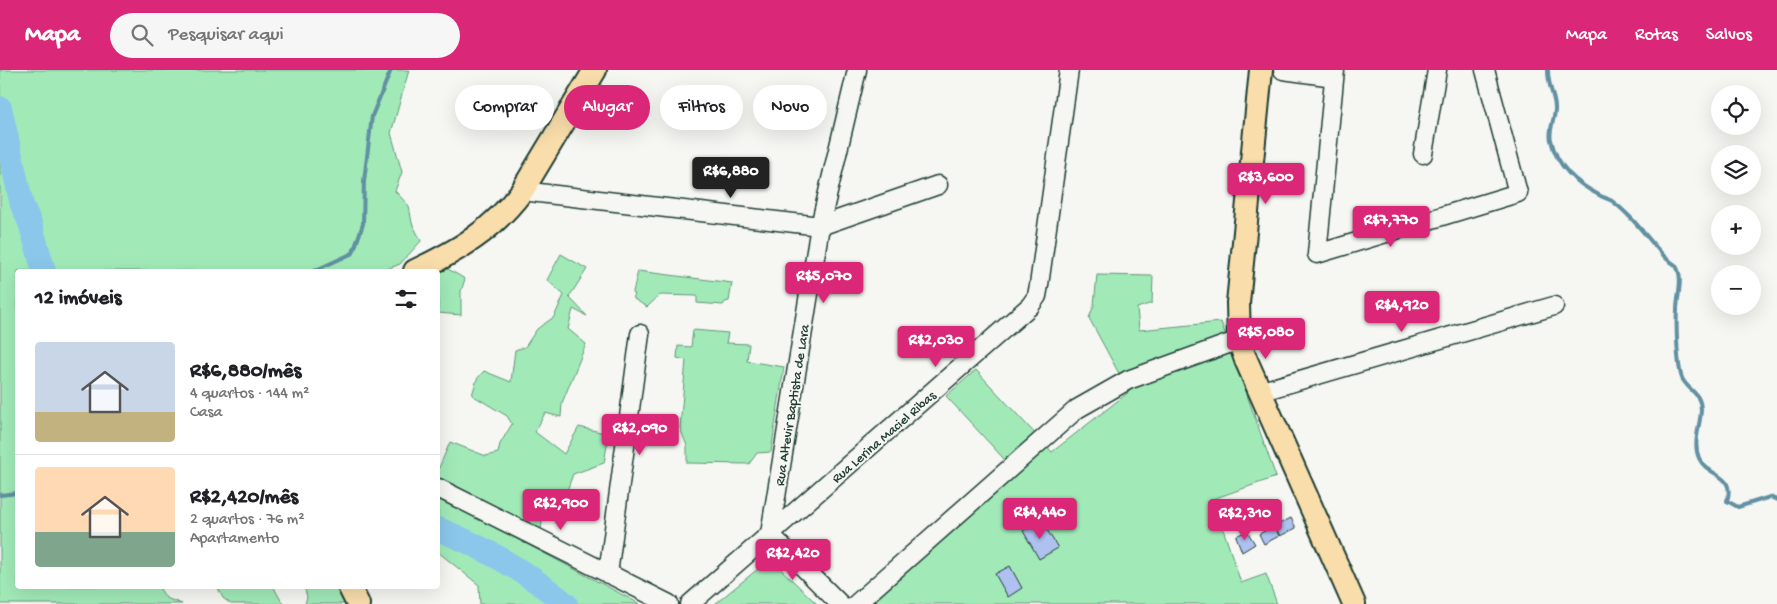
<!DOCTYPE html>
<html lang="pt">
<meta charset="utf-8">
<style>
:root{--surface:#fff;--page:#f6f6f6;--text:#202124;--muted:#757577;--line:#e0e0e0;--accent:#db2777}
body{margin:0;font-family:"Gochi Hand",sans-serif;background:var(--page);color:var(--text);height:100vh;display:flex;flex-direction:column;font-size:19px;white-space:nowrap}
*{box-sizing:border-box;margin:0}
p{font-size:16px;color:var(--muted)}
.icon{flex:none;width:28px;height:28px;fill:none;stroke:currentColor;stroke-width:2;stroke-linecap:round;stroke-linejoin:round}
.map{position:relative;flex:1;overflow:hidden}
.details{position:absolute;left:15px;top:199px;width:425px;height:320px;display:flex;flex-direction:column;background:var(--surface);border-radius:5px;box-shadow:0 5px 20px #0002}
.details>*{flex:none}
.hud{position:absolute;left:455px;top:15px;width:475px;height:45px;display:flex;gap:10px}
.fabs{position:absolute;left:1711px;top:15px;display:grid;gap:10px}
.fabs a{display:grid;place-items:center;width:50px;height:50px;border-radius:50%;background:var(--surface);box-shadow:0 5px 20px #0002;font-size:25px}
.price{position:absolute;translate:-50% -42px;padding:0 11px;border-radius:5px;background:var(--accent);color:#fff;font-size:16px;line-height:32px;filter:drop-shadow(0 1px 2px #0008)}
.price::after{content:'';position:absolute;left:50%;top:30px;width:15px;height:11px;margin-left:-8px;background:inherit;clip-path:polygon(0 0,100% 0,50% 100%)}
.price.selected{background:#222;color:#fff}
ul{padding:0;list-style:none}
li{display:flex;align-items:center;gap:15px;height:125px;padding:0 20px}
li+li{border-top:1px solid var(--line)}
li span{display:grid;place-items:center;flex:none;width:140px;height:100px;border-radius:5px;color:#555}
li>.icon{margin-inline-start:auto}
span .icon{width:60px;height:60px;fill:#fffc;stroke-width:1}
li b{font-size:21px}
h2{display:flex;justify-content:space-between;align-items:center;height:60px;padding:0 20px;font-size:21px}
.pill{padding:0 18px;border-radius:22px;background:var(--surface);box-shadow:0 5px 20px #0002;font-size:18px;line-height:45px}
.pill.selected{background:var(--accent);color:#fff}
header{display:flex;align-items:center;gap:30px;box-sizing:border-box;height:70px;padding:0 25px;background:var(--accent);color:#fff}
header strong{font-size:24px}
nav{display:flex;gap:28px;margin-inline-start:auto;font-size:18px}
.search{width:350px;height:45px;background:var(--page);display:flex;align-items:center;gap:12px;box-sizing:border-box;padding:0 18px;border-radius:28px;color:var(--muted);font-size:19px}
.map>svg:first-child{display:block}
</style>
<header>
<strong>Mapa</strong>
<div class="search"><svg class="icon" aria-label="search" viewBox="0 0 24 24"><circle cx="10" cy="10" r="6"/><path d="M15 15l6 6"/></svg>Pesquisar aqui</div>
<nav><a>Mapa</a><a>Rotas</a><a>Salvos</a></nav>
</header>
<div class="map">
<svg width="1777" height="534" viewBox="0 0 1777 534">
<rect width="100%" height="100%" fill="#f6f6f2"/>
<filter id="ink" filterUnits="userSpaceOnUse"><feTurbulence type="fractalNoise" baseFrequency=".02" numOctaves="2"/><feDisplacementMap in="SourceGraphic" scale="10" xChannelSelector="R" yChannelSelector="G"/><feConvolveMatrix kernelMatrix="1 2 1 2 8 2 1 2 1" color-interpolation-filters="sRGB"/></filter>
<g filter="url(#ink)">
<path fill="#a1eab8" stroke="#609476" d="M0,0H409L391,63L402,102L395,121L409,136L412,153L421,171L400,194L382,201H18V516H158L166,528L182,534H0Z
M561,184L587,199L569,227L587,246L573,239L568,259L586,274L562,333L561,347L545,343L535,362L564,384L579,357L609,364L604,393L573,404L565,426L545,423L541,461L438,411V400L450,372L486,386L498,383L500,374L512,354L507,346L472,325L477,309L484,301L511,312L515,280L525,277L537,259L554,247L564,225L547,210Z
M448,199L465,209L461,221V245L438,243V202Z
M638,201L732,213L729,231L725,232L723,235L697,233V226L660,225L647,237L634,229L633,222Z
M1097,205L1153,206L1152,233L1137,238L1139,260L1221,252L1276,407L1213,429L1241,513L1266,504L1277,534H868L1016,402L946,326L976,300L1052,382L1129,322L1089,248L1094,235Z
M693,260L728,263L726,273L749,274L747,291L784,297L771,382L757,383L749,394L687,393V376L680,358L686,290L677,288L678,276L691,277Z
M438,427L640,534H480L479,515L438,482Z
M770,489L817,534H715Z
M217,516H273L283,534H231L223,528Z
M304,516H339L348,534H305L307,527Z"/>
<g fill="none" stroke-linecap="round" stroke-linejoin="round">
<path stroke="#6090a2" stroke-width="4" d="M1548,0C1548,17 1554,24 1555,37C1556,48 1548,59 1551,70C1557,97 1576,113 1599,125C1603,128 1608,128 1612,131C1634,147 1648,170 1667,189C1669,191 1674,193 1676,196C1684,208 1677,226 1677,240C1676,255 1677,295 1682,308C1688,321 1700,321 1701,339C1701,354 1692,373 1699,388C1707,407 1736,403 1727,431L1738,437L1770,427L1777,430
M314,201L353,183L363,154L364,111L372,46L391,0
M0,425L18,423"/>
<path stroke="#8bc7eb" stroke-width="24" d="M0,38L22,135L30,153L44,201
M438,459C484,477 527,502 566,534"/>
</g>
<path fill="#aec1f0" stroke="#1f3d34" d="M1291,448L1296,458L1280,466L1275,456Z
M1041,450L1058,478L1039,489L1023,461Z
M1274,456L1279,466L1264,474L1259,464Z
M1247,461L1255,474L1242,482L1236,466Z
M1010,496L1022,518L1008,527L995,504Z"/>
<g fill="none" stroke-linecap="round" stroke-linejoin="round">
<g stroke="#1f3d34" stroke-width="21">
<path id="minor" d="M1283,0L1334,7
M1335,0L1317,184L1518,123L1485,0
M1423,84L1437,0
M522,121L820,156L938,115
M1259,322L1554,236
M438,418L669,534
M608,504L640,264
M690,534L1030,236L1037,226L1039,215L1069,0
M840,534L770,464L820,156L857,0
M856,534L1077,339L1128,310L1239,270"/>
</g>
<g stroke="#1f3d34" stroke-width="26">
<path id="major" d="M1261,0L1238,233L1239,270L1246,290L1354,534
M415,201C459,180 492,161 522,121L595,0
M349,516L358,534"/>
</g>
<use href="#minor" stroke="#f6f6f2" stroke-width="18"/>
<use href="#major" stroke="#f9deab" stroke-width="22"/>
</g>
</g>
<g text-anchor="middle" stroke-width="4" stroke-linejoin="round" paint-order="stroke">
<g font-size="14" fill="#1f3d34" stroke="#f6f6f2">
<text transform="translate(791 335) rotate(-81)" y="5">Rua Altevir Baptista de Lara</text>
<text transform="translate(883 366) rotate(-41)" y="5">Rua Lerina Maciel Ribas</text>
</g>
</g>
</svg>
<div class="fabs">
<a><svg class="icon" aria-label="locate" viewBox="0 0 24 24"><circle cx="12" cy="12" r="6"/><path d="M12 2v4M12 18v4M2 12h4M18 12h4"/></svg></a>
<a><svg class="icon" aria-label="layers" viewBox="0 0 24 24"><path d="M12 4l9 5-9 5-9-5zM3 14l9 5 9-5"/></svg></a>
<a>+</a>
<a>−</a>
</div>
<b class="price selected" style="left:731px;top:129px">R$6,880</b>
<b class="price" style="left:1266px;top:135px">R$3,600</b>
<b class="price" style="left:1391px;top:178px">R$7,770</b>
<b class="price" style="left:824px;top:234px">R$5,070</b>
<b class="price" style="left:1402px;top:263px">R$4,920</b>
<b class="price" style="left:1266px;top:290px">R$5,080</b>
<b class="price" style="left:936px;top:298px">R$2,030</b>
<b class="price" style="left:640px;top:386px">R$2,090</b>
<b class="price" style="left:561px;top:461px">R$2,900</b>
<b class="price" style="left:1040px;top:470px">R$4,440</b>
<b class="price" style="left:1245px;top:471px">R$2,310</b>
<b class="price" style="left:793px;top:511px">R$2,420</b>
<div class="hud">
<a class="pill">Comprar</a>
<a class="pill selected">Alugar</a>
<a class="pill">Filtros</a>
<a class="pill">Novo</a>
</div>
<section class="details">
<h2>12 imóveis<svg class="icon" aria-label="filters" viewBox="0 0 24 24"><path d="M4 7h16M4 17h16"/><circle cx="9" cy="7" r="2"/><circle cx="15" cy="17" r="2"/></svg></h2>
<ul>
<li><span style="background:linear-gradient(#c9d6e8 70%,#c2b280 0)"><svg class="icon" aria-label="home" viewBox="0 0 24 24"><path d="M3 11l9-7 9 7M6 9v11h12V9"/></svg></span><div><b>R$6,880/mês</b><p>4 quartos · 144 m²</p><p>Casa</p></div></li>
<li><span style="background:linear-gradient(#ffd9b3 65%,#7fa58c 0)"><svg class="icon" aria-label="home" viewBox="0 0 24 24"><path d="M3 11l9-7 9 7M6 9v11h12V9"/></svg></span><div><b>R$2,420/mês</b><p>2 quartos · 76 m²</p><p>Apartamento</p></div></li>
</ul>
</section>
</div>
